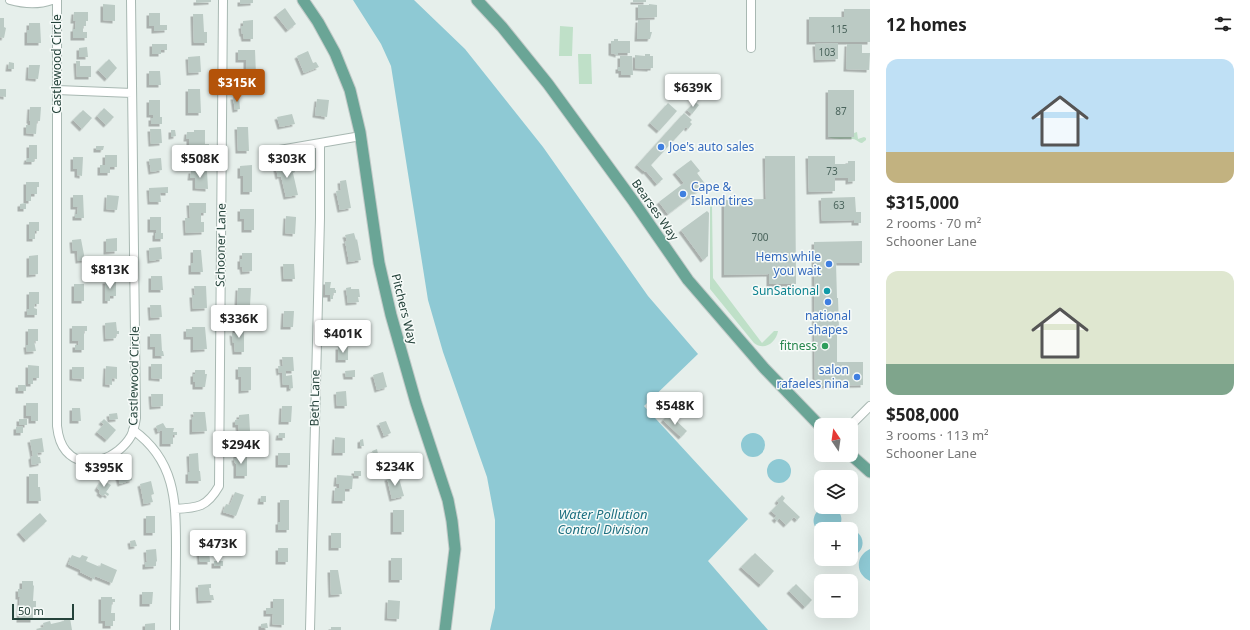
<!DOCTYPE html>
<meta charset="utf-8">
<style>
:root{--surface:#fff;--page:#f6f6f6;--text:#222;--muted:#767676;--accent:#b45309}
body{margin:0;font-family:"Noto Sans",sans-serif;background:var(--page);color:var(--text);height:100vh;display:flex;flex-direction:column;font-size:15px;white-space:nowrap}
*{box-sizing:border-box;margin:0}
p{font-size:13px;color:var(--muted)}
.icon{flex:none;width:22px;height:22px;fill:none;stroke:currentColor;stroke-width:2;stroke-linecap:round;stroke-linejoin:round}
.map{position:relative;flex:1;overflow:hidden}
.details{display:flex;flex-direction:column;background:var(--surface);width:380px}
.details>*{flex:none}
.needle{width:26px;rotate:347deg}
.controls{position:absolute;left:814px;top:418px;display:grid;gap:8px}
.controls a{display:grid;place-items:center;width:44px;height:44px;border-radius:8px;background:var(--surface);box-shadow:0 4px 16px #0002;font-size:20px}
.scale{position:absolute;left:12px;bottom:10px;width:62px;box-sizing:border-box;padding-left:4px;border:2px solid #24423a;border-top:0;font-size:11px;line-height:14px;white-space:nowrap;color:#24423a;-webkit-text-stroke:3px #f7fbf9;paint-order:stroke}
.price{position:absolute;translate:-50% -34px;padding:0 9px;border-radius:4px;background:#fff;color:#222;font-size:13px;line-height:26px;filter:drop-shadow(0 1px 2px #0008)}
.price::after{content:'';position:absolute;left:50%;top:24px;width:12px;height:9px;margin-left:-6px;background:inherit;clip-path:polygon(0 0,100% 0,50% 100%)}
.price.selected{background:var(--accent);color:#fff}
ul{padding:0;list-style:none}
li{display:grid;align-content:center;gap:8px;height:212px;padding:0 16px}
li span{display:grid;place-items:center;height:124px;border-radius:12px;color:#555}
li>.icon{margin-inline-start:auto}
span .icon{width:72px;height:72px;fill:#fffc;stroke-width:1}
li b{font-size:17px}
h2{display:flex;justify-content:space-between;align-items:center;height:48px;padding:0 16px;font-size:17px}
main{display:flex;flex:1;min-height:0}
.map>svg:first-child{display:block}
</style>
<main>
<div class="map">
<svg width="870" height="630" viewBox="0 0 870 630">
<defs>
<filter id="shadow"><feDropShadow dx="-2.5" dy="2.5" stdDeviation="0" flood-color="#0004"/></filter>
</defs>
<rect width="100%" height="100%" fill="#e6efeb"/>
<path fill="#bfe0c8" d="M560,26L573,27L572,56H559Z
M578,54H591L592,84H579Z
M857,132L858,139L864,137L866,138V140L862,143C860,143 858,141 856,140C850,137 838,141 828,137H854V133Z
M710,205H712L713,278L762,343L774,331H778C776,343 764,351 754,343L710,289Z"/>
<path fill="#8ec9d4" d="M353,0H414L465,49L543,147L648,296L698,354L644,406L748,519L708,561L768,630H490L495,608V520L487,477L443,352L428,300L391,66L381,44Z
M741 445a12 12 0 1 1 24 0a12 12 0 1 1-24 0Z
M767 471a12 12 0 1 1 24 0a12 12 0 1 1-24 0Z
M822,507C837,506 847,515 838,529H821V532C810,526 812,514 822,507Z
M846,529C865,528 869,552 851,556V529Z
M870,549V581C855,574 855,556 870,549Z"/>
<path fill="#bbcac4" filter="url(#shadow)" d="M196,0H211V2L196,3Z
M240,0H253V3L240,4Z
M633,0H646V2H633Z
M103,4L115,5V21L103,20Z
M649,4L657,5V17L638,18V5H649Z
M285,8L296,24L288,30L276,15Z
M844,9H870V42H809V17H844Z
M74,12H88V21H86V26H83V32H87V38H73V29H75L76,21H73Z
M149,13H160V25H167V30L154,31V26H149Z
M193,14H203L204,32H207V43H194Z
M0,18H4V27L6,28L4,38L0,37Z
M253,20V39H244L243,34H242L241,26H243V21Z
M638,20H650V32H652L650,39H637Z
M29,23H40L41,43H27V30H29Z
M614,39H618V41H630V53H618V55L611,53V41H614Z
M838,43V59L816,60L815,44Z
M152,44H167V50H161V54H152Z
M847,44H862V53H870L869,70L846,69Z
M87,47L88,57H79V48Z
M238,50H255L256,75H246V60H238Z
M308,51L313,63L316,62L319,67L304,73L297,56Z
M645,54H650V56H653V68H650V69L635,68V55L645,56Z
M200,56L201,72L189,73L188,57Z
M620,56H632L633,75H621V71H618V67H620Z
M109,59L117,68L107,79L98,70Z
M76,61H80V66H91V77H77Z
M9,62L14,63V69H8Z
M29,65H40L38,79L28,78Z
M149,71H160L161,85H149Z
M0,89H6V97L0,96Z
M188,89H200L201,113H188Z
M828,90H854V137H828Z
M233,97H239L240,109L235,110Z
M317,99L329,100L327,117L315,115Z
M149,100H160V117H162V124H151V118H153V115H149Z
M695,102L699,105L692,114L687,110Z
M668,103L677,111L659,131L650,123Z
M30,107H41L40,121H37L36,134L26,133V125H30V121H29Z
M104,108L114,117L106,125L97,116Z
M83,110L92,118L82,129L73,120Z
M684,113L692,120L690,122L692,124L688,129L686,127L651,165L663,179L657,184L646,171L645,172L637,165Z
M292,114L295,124L280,127L277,117Z
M237,127H248L249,151H238Z
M150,129H161L162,143L151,144Z
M171,130H175L176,136L171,137Z
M194,130H205V144H209V150H189V139H186L187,132H194Z
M29,145H37V159H34V162H26L27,158H29Z
M96,146H104L103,150H96Z
M105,155H117V167H110V173H100V165H105Z
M765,156H795L796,284H769V274L724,275V200L766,199Z
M808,156H835V164H848V161H855V181L848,182V178H835V191L809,192Z
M73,157H83L82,176L77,175V169H73Z
M161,158L162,170L151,172L149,159Z
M691,160L700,171L697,173L706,185L668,214L659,202L684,183L675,172Z
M283,162L285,168L293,166L295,172L293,173L298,195L286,197L281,176L278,177L275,164Z
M252,165V192H243V176H240V166Z
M191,171H207L208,189L195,188V178H190Z
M346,180L351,208L340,210L336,191L341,190L340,181Z
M26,182H39V187H37V194H31V201H26Z
M168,187V193H160L161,202H150L149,188Z
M73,195H83L84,218H75V214H77L78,207H73Z
M107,195L119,196L117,210L106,209Z
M855,197L856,212H861V223H854V220L822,221L821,198Z
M26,203V209H20V204Z
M189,203H206V213H201V222H204V232L186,233L185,218H190Z
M240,209H254V230H244V219H240Z
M707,211L709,213L708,256L703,260L681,230Z
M286,216L296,217L295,234L285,233Z
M150,217H161V233H163V239H155V233H156V230H150Z
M29,222H39V231H35V239H29Z
M354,233L356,240L357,239L361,260L349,262L345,241H347L345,235Z
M117,238V251L106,252V239Z
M81,239L85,260L78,261L77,251H73L72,240Z
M862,241V263H836L837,298H838L839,328H837V362H863V385L815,386L814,242Z
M161,247L162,259L150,261L149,248Z
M193,250H201L203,272H191V263H193Z
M242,253H252V271L243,272L242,267H240V259H242Z
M38,255V274L29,275V256Z
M283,264H294L295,279H284Z
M151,276H162L163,290H151Z
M105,281H116V296H110V301H105Z
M325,282H331L330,288H335V290H336V293H333V299H330V295H325Z
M74,284H84V301H74Z
M194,286H206L207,308L193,309L192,295H195Z
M351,287V289H359L360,297H358L359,302L348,303L346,288Z
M238,288H251L250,306H237Z
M29,292H39V304H35L34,308L37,309V315H27V309H29Z
M150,305H161L162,317L151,318Z
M284,311H294L293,327H283Z
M116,322L117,331H119V334H116V338L106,339L105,323Z
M72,326H87V331H84V350H75V345H78L79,341H72Z
M192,327H205L207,349L193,350V337H186V329H192Z
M235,327H244V352H235L234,343H233L232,333L235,334Z
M28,329H38V341H34L36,351L27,352L26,345H28Z
M150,334H161L162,351H163L164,356H155V347H150Z
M338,347H348V360H338Z
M282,357H293L294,371H286V376L292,375L293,388L289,389V385H283L282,372L279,373L278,366H283Z
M151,364H162V379L151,378Z
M28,365L39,366V378H33V384H28Z
M106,366L117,367V379L112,378V385L105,384Z
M72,367H84V379L72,378Z
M238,367H251V390L241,391V377H238Z
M195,370H205V374H207L205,387H195V382H193V374H195Z
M355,370V377H346L345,371Z
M383,372L387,387L377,390L373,375Z
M18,385H26V391H18Z
M346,391L347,406H337L336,392Z
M151,394H163V406L152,407Z
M26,403H38V421H31V416H26Z
M282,406H292L291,422H281Z
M72,408H80L81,421H72Z
M193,412H205L207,431L192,432V417H194Z
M117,413L118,419L110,420L109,414Z
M249,414L250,431H239L238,425H235V420L239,419V415Z
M669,414L687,431L681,437L663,420Z
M19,419H27V425H19Z
M104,419L116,430L107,440L97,432L104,424L101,422Z
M386,421L391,433L384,436L379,423Z
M163,423L166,428H174L173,432H177V435H173V444H162V430L158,432L156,426Z
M23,426V433H16V427Z
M279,433H285V438H278Z
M335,437L345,438V453H334Z
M42,438L44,452L37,453L38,457H40L41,463L32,465L31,457L33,456L30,440Z
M363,439L364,446H360V440Z
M377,449L378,454L374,456L372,451Z
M198,453L199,471H200L201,481H188V472H190L189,454Z
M278,453H290V465H278Z
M236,454H247V476H236V464L235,463L234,458H236Z
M129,470L132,480L120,484L117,473Z
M354,471H361V476H354Z
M29,474H38V487H40L41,501H29Z
M337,475L353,476L352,489H345V501H334L335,488H339V484H336Z
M398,475L404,496L392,499L387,478Z
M102,480L111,485L106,492L109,494L108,496L105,494L103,496L99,493L100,491L97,488Z
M151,481L154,494L151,495L153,502L144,504L140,484Z
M235,492L244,495L236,516L223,512L226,504L230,505Z
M782,495L785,498L783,501L800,517L797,520L794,517L786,525L779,518L777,521L774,518L777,516L771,511L779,503L777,501Z
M261,496H266V502H260Z
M280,500H289V530H278V522H280Z
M393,510H404V532H393Z
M40,513L47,521L26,540L19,532Z
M146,516H155V533H146Z
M331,533H341V548H331Z
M208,537L210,562H200L198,538Z
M135,540L137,546L131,547L130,541Z
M278,548H288V562H278Z
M156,549L157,561L156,562V566L145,567V562H147L146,550Z
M755,553L774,571L761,585L741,567Z
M72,555L80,558L82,555L88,557L86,561L100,567L101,563L117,570L112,583L95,576L94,579L80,572L81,570L68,564Z
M391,558H402V580H391Z
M214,561H223V566H214Z
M330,570H338L342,594L331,595Z
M22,581H33V586L34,585L33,601H36V607H33V620H19L20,597H18V589H22Z
M211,584V588H209L210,595H213L214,600L199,601L198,585Z
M796,584L812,600L805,607L789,591Z
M142,592H153L152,604H142Z
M101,597H112V599H115V602H112L111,613H115V621H113V626H105V621H101Z
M273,599H284V625L272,624L273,614H266V608H273Z
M388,600L400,601L399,619L387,618Z
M70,618L72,630H37L36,629L44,627L43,623L50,621L51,624L64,621V619Z
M155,623V630H145V624Z
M267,623L268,628H261V624Z
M331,627H341V630H331Z"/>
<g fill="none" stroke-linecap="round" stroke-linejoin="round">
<g stroke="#a8b8b2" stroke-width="10">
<path id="minor" d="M10,0C24,4 38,5 52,0
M57,0V426C58,435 60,444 66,451C85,473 119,457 131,436C134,430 135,424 136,418L131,0
M751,0V48
M57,90L132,93
M268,152L361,136
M851,425L870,406
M133,430C175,460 176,500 176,547C176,575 175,602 175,630
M175,509C198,508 207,507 219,486L223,0
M310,630L320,218V143"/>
</g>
<g stroke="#c2cac8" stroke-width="13">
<path id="major" d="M303,0L318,22L335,53L350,90L360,132L379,263L391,315L416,403L448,500L452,521L455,549L445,630
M477,0L502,27L548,84L634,202L688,280L764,368L821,427
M851,455L870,472"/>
</g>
<use href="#minor" stroke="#fff" stroke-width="8"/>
<use href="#major" stroke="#6aa596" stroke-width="11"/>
</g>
<g fill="#3f7fe0" stroke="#f7fbf9" stroke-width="1.5">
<circle cx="661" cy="147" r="4"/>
<circle cx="683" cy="194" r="4"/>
<circle cx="829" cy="264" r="4"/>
<circle cx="828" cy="302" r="4"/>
<circle cx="857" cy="377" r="4"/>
</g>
<circle fill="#0f9aa8" stroke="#f7fbf9" stroke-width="1.5" cx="827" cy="291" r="4"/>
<circle fill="#2e9e5b" stroke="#f7fbf9" stroke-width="1.5" cx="825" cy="346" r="4"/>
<g text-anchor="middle" stroke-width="3" stroke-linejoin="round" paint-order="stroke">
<g font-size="10" fill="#4a645c">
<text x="839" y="33">115</text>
<text x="827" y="56">103</text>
<text x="841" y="115">87</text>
<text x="832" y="175">73</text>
<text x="839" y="209">63</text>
<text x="760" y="241">700</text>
</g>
<g font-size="12" fill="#24423a" stroke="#f7fbf9">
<text transform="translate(57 64) rotate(-90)" y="4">Castlewood Circle</text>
<text transform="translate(655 210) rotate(55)" y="4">Bearses Way</text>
<text transform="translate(221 245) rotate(-89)" y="4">Schooner Lane</text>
<text transform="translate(404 309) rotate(76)" y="4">Pitchers Way</text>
<text transform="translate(134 376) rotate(-89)" y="4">Castlewood Circle</text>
<text transform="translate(315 398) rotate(-89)" y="4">Beth Lane</text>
</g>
<g font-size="12" fill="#366cbe" stroke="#f7fbf9" text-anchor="start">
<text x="669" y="151">Joe's auto sales</text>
<text x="691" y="191">Cape &amp;<tspan x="691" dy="14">Island tires</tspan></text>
<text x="821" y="261" text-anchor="end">Hems while<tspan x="821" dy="14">you wait</tspan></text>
<text x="828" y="320" text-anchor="middle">national<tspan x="828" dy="14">shapes</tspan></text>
<text x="849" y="374" text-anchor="end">salon<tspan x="849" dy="14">rafaeles nina</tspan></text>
</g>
<g font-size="12" fill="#0d838f" stroke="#f7fbf9" text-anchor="end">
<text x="819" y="295">SunSational</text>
</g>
<g font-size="12" fill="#27864d" stroke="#f7fbf9" text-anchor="end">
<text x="817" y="350">fitness</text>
</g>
<g font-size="13" font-style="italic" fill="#1c6f80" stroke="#f7fbf9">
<text x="603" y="519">Water Pollution<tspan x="603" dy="15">Control Division</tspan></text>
</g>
</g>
</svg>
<div class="controls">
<a><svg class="needle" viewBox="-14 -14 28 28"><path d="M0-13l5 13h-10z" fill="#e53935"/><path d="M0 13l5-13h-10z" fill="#767676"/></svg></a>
<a><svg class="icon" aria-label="layers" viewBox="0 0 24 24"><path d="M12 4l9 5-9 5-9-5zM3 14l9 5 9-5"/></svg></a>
<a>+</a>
<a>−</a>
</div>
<div class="scale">50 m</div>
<b class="price selected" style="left:237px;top:103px">$315K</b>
<b class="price" style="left:693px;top:108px">$639K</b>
<b class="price" style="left:200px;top:179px">$508K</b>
<b class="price" style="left:287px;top:179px">$303K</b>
<b class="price" style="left:110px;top:290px">$813K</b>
<b class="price" style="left:239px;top:339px">$336K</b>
<b class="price" style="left:343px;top:354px">$401K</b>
<b class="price" style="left:675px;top:426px">$548K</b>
<b class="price" style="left:241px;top:465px">$294K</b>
<b class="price" style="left:395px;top:487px">$234K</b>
<b class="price" style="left:104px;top:488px">$395K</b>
<b class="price" style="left:218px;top:564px">$473K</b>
</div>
<section class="details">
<h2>12 homes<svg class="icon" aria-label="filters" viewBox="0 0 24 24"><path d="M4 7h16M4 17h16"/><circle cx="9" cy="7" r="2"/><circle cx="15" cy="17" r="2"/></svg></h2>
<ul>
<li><span style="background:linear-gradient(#bfe0f5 75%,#c2b280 0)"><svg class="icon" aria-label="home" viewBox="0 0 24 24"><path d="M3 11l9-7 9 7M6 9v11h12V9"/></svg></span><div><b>$315,000</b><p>2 rooms · 70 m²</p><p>Schooner Lane</p></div></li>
<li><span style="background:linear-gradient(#dfe7d0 75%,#7fa58c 0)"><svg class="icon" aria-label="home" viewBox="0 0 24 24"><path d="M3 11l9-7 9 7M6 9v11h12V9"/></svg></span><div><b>$508,000</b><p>3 rooms · 113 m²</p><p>Schooner Lane</p></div></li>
</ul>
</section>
</main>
